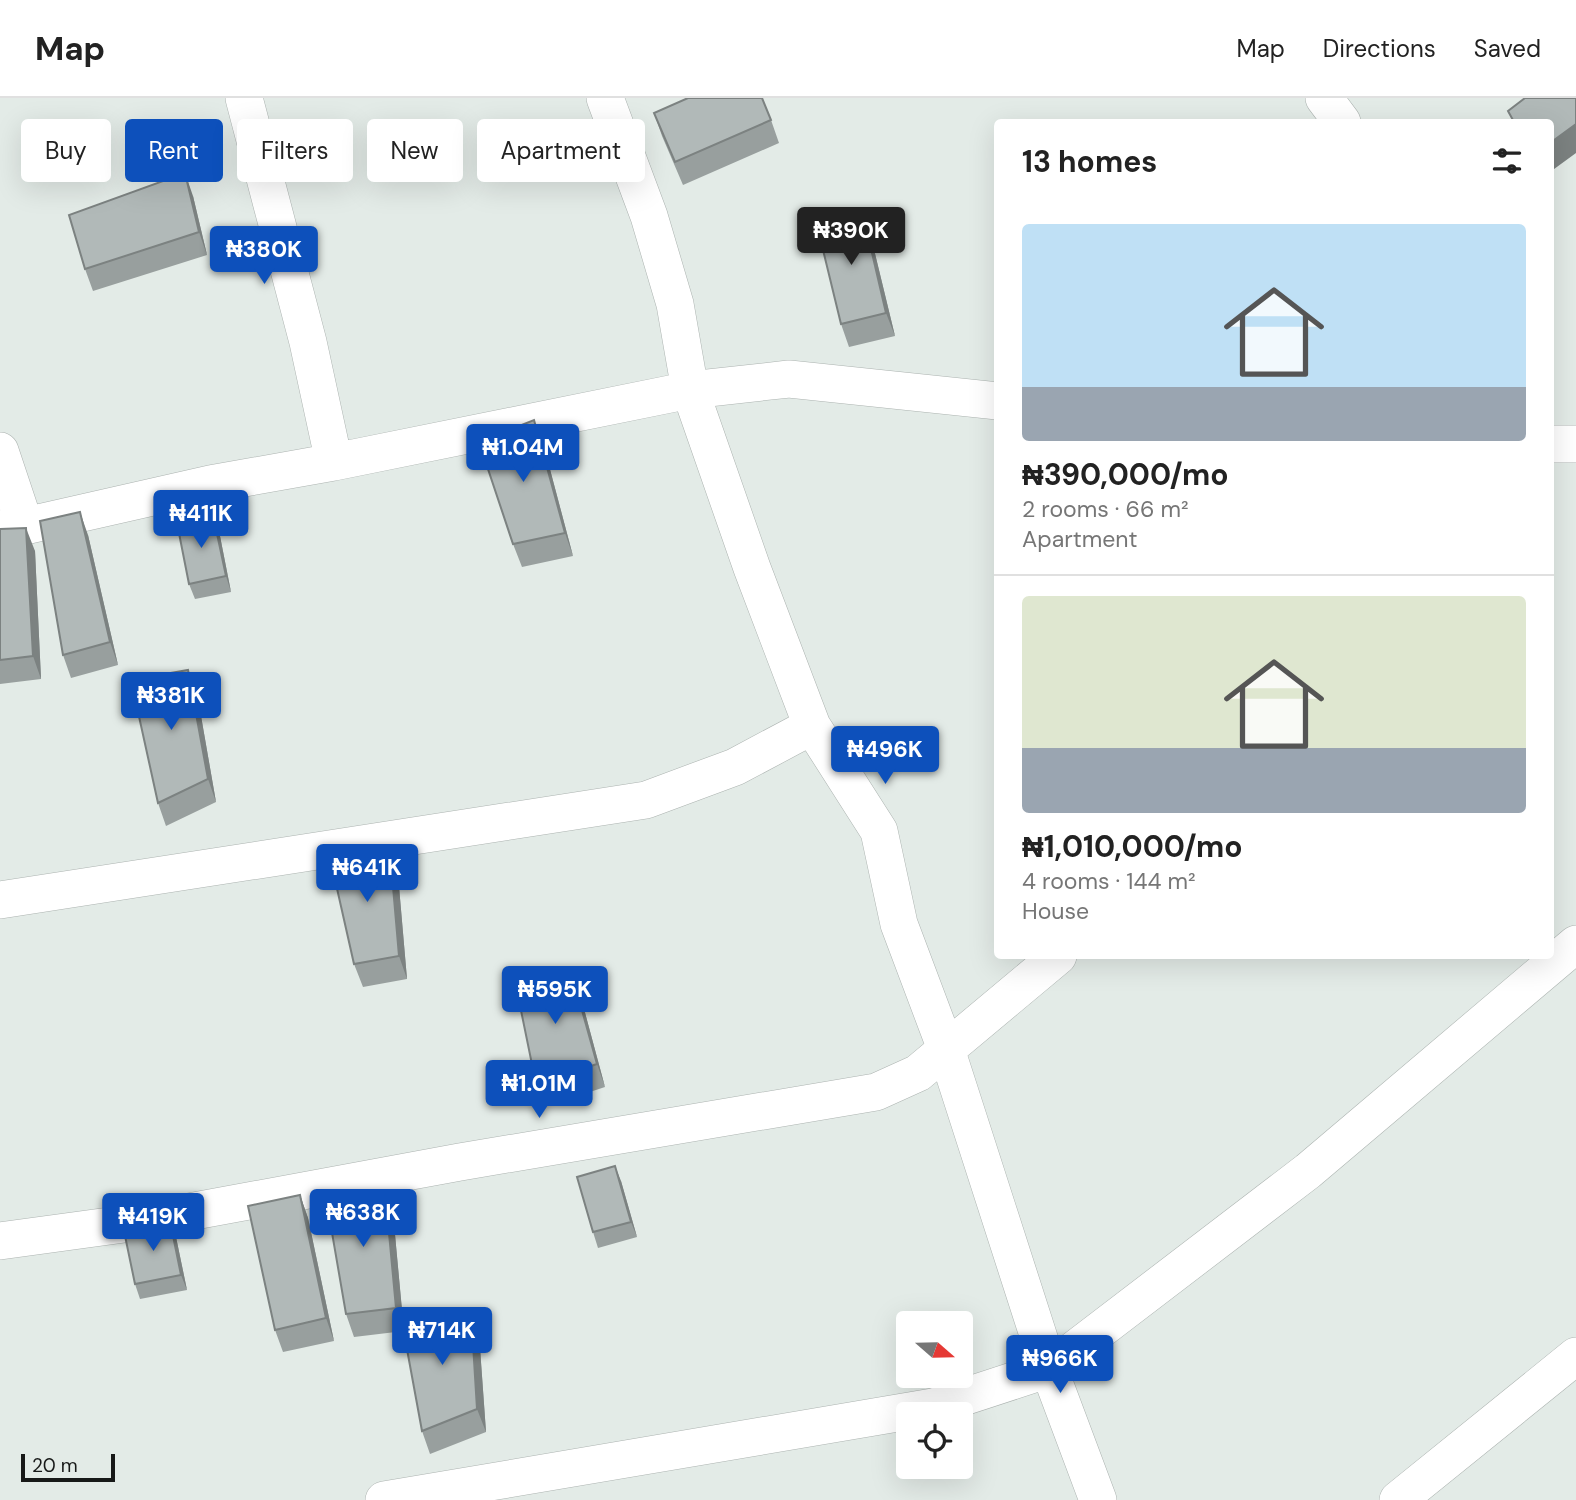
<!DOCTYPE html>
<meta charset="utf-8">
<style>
:root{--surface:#fff;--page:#f2f2f2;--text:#222;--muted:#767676;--line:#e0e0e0;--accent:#0d50bb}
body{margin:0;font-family:"DM Sans",sans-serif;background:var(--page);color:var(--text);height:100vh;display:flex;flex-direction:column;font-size:26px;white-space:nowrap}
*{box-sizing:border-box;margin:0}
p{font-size:23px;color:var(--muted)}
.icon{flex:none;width:38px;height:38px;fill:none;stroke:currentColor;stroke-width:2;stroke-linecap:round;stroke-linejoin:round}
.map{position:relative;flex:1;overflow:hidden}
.side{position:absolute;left:994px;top:21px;width:560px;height:840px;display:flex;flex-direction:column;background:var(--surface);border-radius:7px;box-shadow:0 7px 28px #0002}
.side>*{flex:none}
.banner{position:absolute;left:21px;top:21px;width:665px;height:63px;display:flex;gap:14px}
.needle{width:46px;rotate:110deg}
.buttons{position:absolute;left:896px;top:1213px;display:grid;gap:14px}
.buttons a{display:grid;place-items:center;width:77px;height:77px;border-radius:7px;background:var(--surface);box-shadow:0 7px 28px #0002;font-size:35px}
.scale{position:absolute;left:21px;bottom:18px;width:94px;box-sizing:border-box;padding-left:7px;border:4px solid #171918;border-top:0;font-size:19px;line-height:24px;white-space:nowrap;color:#171918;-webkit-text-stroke:5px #e3ebe7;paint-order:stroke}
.price{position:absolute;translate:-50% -60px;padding:0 16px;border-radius:7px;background:var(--accent);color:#fff;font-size:23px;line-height:46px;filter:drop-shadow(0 2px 4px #0008)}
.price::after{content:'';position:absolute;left:50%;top:42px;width:21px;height:16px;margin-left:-10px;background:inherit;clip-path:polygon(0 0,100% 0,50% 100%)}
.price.active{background:#222;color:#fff}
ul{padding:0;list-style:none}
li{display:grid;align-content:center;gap:14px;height:371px;padding:0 28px}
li+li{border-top:2px solid var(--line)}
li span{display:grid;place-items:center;height:217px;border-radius:7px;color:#555}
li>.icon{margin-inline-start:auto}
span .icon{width:126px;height:126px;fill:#fffc;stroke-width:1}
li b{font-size:30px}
h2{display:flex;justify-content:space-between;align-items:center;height:84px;padding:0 28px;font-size:30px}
.tag{padding:0 24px;border-radius:7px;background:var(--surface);box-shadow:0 7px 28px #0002;font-size:24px;line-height:63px}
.tag.active{background:var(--accent);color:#fff}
header{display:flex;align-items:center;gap:42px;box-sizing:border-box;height:98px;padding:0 35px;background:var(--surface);border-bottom:2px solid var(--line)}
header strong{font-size:33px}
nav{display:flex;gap:38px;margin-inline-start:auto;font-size:24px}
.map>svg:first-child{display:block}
</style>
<header>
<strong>Map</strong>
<nav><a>Map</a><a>Directions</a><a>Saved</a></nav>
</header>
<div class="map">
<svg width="1576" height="1402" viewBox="0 0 1576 1402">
<rect width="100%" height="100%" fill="#e3ebe7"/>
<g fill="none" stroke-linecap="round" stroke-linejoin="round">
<g stroke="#acb3b0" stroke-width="38">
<path id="street" d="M244,0L308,244L334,364
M605,0L649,118L675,206L690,292L752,470L812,628L879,733L899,826L946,951L1049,1271L1098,1402
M1324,0L1342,24
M1550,346H1576
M0,353L25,428
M0,431L25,428L210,386L334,364L690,292L789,281L998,303
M0,802L646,702L735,669L812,628
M0,1143L124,1126L460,1064L876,994L918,975L1058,858
M384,1402L933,1309L1049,1271L1308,1073L1576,846
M1398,1402L1576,1258"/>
</g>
<use href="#street" stroke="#fff" stroke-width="37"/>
</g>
<path fill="#989f9e" d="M654,15L771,22L779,45L683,87L662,38Z
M193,98L207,157L93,193L85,171Z
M862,112L870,135L895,238L849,249L841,226Z
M543,345L573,458L522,469L513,446Z
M213,417L219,433L231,494L195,501L189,486Z
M0,431L35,453L41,581L0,586Z
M88,437L118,567L71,580L63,557Z
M188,572L197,595L216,704L166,728L158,705Z
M390,754L398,777L407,881L363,889L354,866Z
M571,873L580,896L605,989L544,1009L536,986Z
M621,1083L637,1139L598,1150L593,1134Z
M300,1097L308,1120L334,1243L283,1254L275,1232Z
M393,1115L403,1224L471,1213L479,1236L486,1334L430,1356L422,1333L404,1233L354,1239L346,1216Z
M176,1139L187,1192L140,1201L135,1186Z"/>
<path fill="#7c8281" d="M1576,26V55L1550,74V45Z
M185,75L193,98L207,157L199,134Z
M862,112L870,135L895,238L886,215Z
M534,322L543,345L573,458L565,435Z
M80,414L88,437L118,567L110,544Z
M213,417L219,433L231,494L226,478Z
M26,430L35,453L41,581L33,558Z
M188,572L197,595L216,704L208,681Z
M390,754L398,777L407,881L399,858Z
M571,873L580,896L605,989L597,966Z
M615,1068L621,1083L637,1139L631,1124Z
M385,1092L393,1115L404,1233L396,1210Z
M300,1097L308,1120L334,1243L326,1220Z
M170,1123L176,1139L187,1192L181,1177Z
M471,1213L479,1236L486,1334L477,1311Z"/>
<path fill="#b1b9b8" stroke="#7c8281" stroke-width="2" d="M688,0H762L771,22L675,64L654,15Z
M1525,0H1576V26L1550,45V24H1514L1508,13Z
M185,75L199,134L85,171L69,117Z
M862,112L886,215L841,226L816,123Z
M534,322L565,435L513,446L479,344Z
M80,414L110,544L63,557L40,423Z
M213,417L226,478L189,486L177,425Z
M26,430L33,558L0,562V431Z
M188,572L208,681L158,705L131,582Z
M390,754L399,858L354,866L329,755Z
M571,873L597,966L536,986L515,883Z
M615,1068L631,1124L593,1134L577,1079Z
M385,1092L396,1210L346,1216L325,1094Z
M300,1097L326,1220L275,1232L248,1108Z
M170,1123L181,1177L135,1186L124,1133Z
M471,1213L477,1311L422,1333L402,1224Z"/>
</svg>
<div class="buttons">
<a><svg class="needle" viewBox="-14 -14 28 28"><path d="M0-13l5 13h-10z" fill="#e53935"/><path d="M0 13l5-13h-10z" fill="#767676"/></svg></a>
<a><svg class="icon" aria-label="locate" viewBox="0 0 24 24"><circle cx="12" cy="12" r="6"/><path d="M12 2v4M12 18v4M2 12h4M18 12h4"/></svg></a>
</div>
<div class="scale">20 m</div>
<b class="price active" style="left:851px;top:169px">₦390K</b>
<b class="price" style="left:264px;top:188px">₦380K</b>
<b class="price" style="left:523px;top:386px">₦1.04M</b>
<b class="price" style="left:201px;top:452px">₦411K</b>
<b class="price" style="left:171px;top:634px">₦381K</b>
<b class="price" style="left:885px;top:688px">₦496K</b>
<b class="price" style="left:367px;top:806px">₦641K</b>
<b class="price" style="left:555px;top:928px">₦595K</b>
<b class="price" style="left:539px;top:1022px">₦1.01M</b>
<b class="price" style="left:363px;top:1151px">₦638K</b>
<b class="price" style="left:153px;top:1155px">₦419K</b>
<b class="price" style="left:442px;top:1269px">₦714K</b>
<b class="price" style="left:1060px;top:1297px">₦966K</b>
<div class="banner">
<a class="tag">Buy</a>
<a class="tag active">Rent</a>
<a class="tag">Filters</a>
<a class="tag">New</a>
<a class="tag">Apartment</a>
</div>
<section class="side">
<h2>13 homes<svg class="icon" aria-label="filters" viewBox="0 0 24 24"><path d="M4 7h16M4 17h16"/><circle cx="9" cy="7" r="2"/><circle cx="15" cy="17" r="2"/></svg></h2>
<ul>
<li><span style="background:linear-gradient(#bfe0f5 75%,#9aa5b1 0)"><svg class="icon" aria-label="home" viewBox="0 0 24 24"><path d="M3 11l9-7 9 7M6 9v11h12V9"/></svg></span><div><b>₦390,000/mo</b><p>2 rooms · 66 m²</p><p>Apartment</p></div></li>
<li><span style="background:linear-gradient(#dfe7d0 70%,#9aa5b1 0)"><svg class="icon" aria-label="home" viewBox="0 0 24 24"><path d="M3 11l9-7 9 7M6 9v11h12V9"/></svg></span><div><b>₦1,010,000/mo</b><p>4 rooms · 144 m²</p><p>House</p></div></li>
</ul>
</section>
</div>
